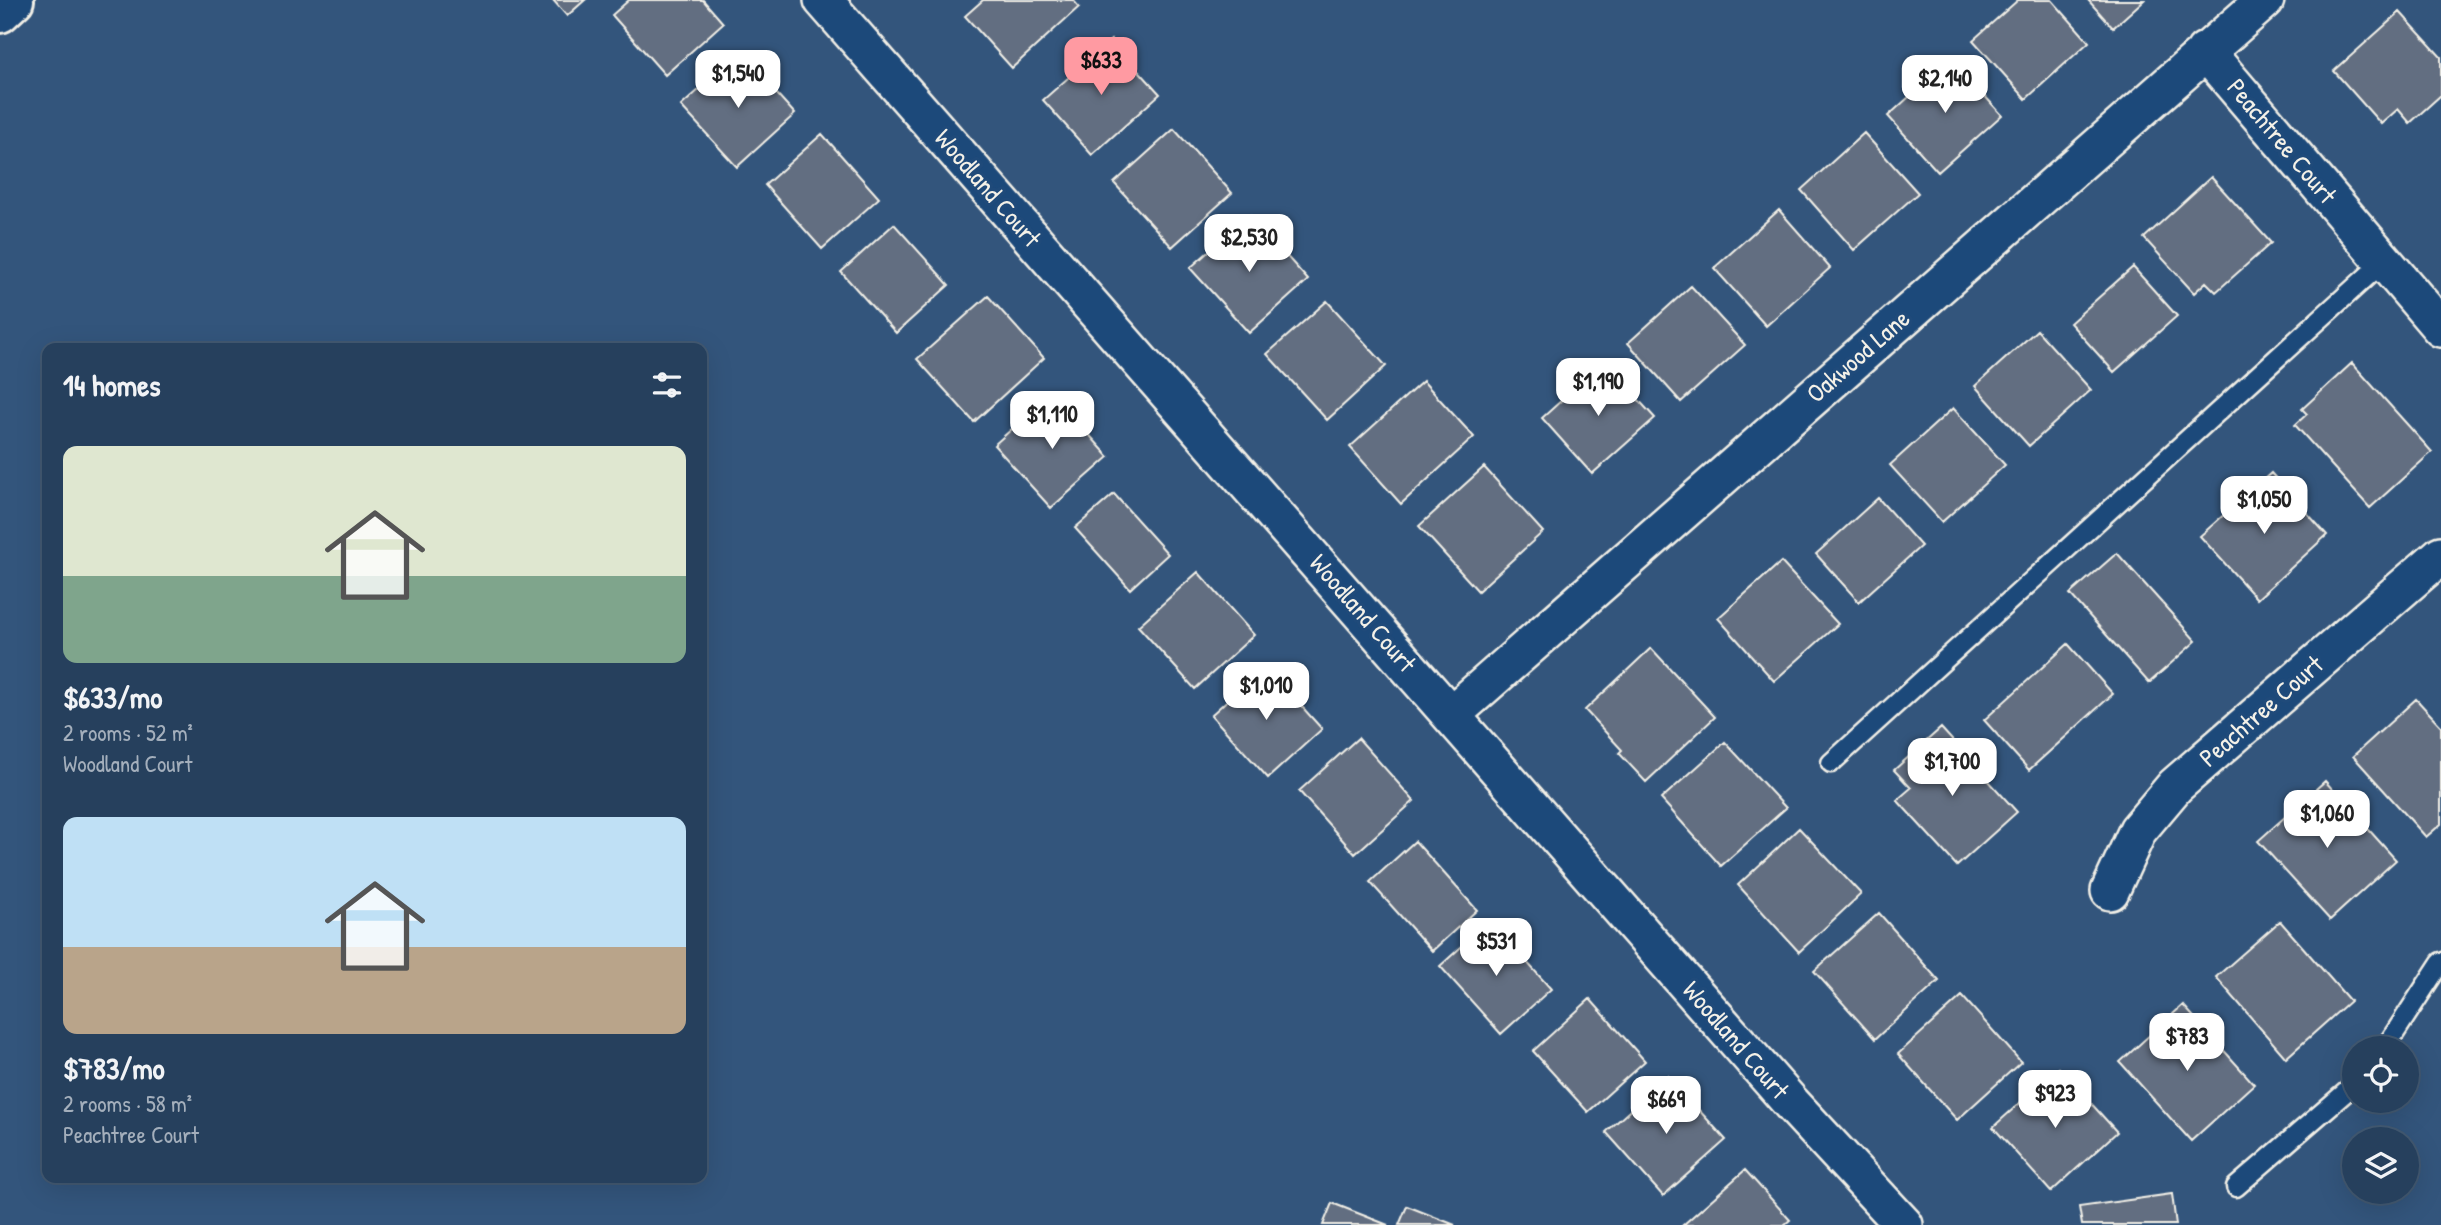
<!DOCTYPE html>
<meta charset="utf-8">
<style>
:root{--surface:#26405d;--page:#324b66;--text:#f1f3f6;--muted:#a4afbc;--line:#425972;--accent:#ff9aa2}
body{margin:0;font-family:"Patrick Hand",sans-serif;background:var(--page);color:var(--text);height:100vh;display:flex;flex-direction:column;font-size:26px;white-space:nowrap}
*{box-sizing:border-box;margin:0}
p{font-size:23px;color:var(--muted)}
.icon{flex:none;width:38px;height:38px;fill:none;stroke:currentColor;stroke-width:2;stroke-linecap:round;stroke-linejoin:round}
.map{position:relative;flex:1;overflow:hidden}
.drawer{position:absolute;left:42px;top:343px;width:665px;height:840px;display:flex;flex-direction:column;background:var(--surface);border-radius:14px;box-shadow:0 7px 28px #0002,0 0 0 2px var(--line)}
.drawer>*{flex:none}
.buttons{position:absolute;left:2342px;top:1036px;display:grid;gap:14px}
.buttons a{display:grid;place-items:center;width:77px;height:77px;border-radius:50%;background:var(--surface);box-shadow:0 7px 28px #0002,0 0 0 2px var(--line);font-size:35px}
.price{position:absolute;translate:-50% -60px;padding:0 16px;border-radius:14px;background:#fff;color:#222;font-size:23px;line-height:46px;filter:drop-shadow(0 2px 4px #0008)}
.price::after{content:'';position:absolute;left:50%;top:42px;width:21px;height:16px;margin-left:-10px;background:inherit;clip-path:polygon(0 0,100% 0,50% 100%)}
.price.current{background:var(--accent);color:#111}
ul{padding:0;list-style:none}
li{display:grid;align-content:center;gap:14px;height:371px;padding:0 21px}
li span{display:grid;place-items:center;height:217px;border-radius:14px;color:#555}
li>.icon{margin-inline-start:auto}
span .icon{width:126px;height:126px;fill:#fffc;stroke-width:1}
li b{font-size:30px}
h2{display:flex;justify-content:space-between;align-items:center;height:84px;padding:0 21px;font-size:30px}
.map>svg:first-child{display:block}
</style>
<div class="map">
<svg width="2441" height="1225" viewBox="0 0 2441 1225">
<rect width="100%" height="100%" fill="#33557c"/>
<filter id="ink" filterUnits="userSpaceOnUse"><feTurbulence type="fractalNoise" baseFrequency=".0143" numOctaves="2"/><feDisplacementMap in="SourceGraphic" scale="14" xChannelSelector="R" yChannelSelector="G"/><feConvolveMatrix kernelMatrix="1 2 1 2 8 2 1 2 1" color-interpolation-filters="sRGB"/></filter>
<g filter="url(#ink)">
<path fill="#626e81" stroke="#f4f1e8" stroke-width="2" d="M553,0H585L567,16Z
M629,0H703L723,23L665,75L612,15Z
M983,0H1073L1079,7L1012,68L965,16Z
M2018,0H2052L2089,42L2026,99L1973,40Z
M2088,0H2144L2113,28Z
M2400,12L2441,57V95L2410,123L2398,109L2381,124L2334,71Z
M1111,40L1160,94L1092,155L1043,100Z
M740,53L795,114L737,167L681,106Z
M1951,59L2002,115L1938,172L1888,116Z
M1174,129L1232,193L1172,247L1114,183Z
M1864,133L1918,193L1854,250L1801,190Z
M822,134L879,198L822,249L765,185Z
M2211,177L2271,243L2216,292L2206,282L2194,293L2144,238Z
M1779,210L1830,268L1766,326L1714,268Z
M1250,215L1308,280L1249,333L1190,268Z
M894,224L949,285L896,333L841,272Z
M2133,267L2177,316L2114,372L2070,323Z
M1691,286L1745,345L1681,402L1628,343Z
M988,296L1044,358L974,422L917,359Z
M1327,301L1386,366L1327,420L1267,354Z
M2037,330L2091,390L2029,446L1975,386Z
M1604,362L1655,418L1592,474L1542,418Z
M2352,363L2432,452L2370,508L2295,425L2307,414L2302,409Z
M1423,381L1474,437L1401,504L1350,447Z
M1052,393L1109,457L1051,508L994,445Z
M1953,408L2005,465L1942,522L1890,465Z
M1484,467L1543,532L1478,591L1419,526Z
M2271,473L2327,535L2257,599L2200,536Z
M1114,494L1168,554L1130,589L1075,528Z
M1878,498L1921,546L1859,602L1816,554Z
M2117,553L2196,641L2149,683L2070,594Z
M1781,562L1838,624L1774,681L1718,618Z
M1198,572L1254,635L1195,689L1138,626Z
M2068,644L2113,694L2029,770L1984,720Z
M1651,648L1715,717L1646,782L1619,753L1622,750L1585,710Z
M1265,666L1322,729L1268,778L1211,715Z
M2416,699L2441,726V824L2426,837L2353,756Z
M1941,728L2017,812L1957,866L1897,800L1911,788L1894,770Z
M1358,738L1414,801L1355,854L1299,791Z
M1725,742L1786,808L1721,866L1661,799Z
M2325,781L2396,860L2330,920L2258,841Z
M1799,828L1861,894L1799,952L1738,885Z
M1415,841L1477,910L1432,951L1370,882Z
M1879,913L1939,981L1875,1039L1814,971Z
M1490,921L1551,989L1501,1034L1440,966Z
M2280,921L2350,1001L2286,1058L2216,977Z
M1962,996L2021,1062L1957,1120L1898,1054Z
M1590,999L1645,1061L1588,1112L1533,1051Z
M2183,1005L2254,1084L2191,1141L2120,1062Z
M2059,1068L2117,1132L2051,1192L1993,1127Z
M1668,1076L1726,1140L1663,1196L1606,1132Z
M1745,1170L1790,1220L1784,1225H1683Z
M2172,1194L2176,1225H2082L2079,1207Z
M1332,1203L1388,1225H1323Z
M1407,1206L1455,1225H1399Z"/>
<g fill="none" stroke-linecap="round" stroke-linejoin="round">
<g stroke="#f4f1e8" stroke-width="23">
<path id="lane" d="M1831,763L2384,261
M2385,1048L2441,962
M2236,1187L2354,1085"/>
</g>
<g stroke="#f4f1e8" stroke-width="42">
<path id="street" d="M823,0L1791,1103L1904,1225
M2205,51L2441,328
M1452,714L2265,0
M2110,891L2138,830L2175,786L2441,555"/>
</g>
<g stroke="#f4f1e8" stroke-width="44">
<path id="secondary" d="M0,13L14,0"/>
</g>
<use href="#lane" stroke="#1f4a7a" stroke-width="18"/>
<use href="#street" stroke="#1f4a7a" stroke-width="37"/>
<use href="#secondary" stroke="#1f4a7a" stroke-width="38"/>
</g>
</g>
<g text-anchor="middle" stroke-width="7" stroke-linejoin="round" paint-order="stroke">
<g font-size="26" fill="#f4f1e8" stroke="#1f4a7a">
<text transform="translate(2282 141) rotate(50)" y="9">Peachtree Court</text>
<text transform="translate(988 188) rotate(49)" y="9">Woodland Court</text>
<text transform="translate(1858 356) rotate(-41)" y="9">Oakwood Lane</text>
<text transform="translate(1363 613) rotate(49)" y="9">Woodland Court</text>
<text transform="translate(2261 711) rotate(-41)" y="9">Peachtree Court</text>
<text transform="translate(1736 1040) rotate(49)" y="9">Woodland Court</text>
</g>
</g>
</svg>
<div class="buttons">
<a><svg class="icon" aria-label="locate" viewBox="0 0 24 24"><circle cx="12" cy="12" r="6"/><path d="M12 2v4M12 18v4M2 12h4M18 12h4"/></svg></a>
<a><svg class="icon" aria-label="layers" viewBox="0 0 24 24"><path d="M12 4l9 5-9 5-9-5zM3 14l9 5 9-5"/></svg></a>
</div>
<b class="price current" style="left:1101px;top:97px">$633</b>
<b class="price" style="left:738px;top:110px">$1,540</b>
<b class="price" style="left:1945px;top:115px">$2,140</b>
<b class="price" style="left:1249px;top:274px">$2,530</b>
<b class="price" style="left:1598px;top:418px">$1,190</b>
<b class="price" style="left:1052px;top:451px">$1,110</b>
<b class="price" style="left:2264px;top:536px">$1,050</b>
<b class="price" style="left:1266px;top:722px">$1,010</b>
<b class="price" style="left:1952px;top:798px">$1,700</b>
<b class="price" style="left:2327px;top:850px">$1,060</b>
<b class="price" style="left:1496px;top:978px">$531</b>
<b class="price" style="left:2187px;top:1073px">$783</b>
<b class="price" style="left:2055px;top:1130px">$923</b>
<b class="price" style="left:1666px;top:1136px">$669</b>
<section class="drawer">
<h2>14 homes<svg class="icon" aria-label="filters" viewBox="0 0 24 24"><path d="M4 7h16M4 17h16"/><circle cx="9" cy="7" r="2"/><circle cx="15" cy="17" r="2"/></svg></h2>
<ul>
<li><span style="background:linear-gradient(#dfe7d0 60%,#7fa58c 0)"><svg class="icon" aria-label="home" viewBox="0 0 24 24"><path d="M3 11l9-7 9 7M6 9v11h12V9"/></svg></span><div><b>$633/mo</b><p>2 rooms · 52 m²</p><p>Woodland Court</p></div></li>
<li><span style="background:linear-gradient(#bfe0f5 60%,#b9a48a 0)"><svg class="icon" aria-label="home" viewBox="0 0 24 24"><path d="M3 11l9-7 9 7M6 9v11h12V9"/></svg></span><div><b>$783/mo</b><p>2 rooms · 58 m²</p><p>Peachtree Court</p></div></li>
</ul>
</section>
</div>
